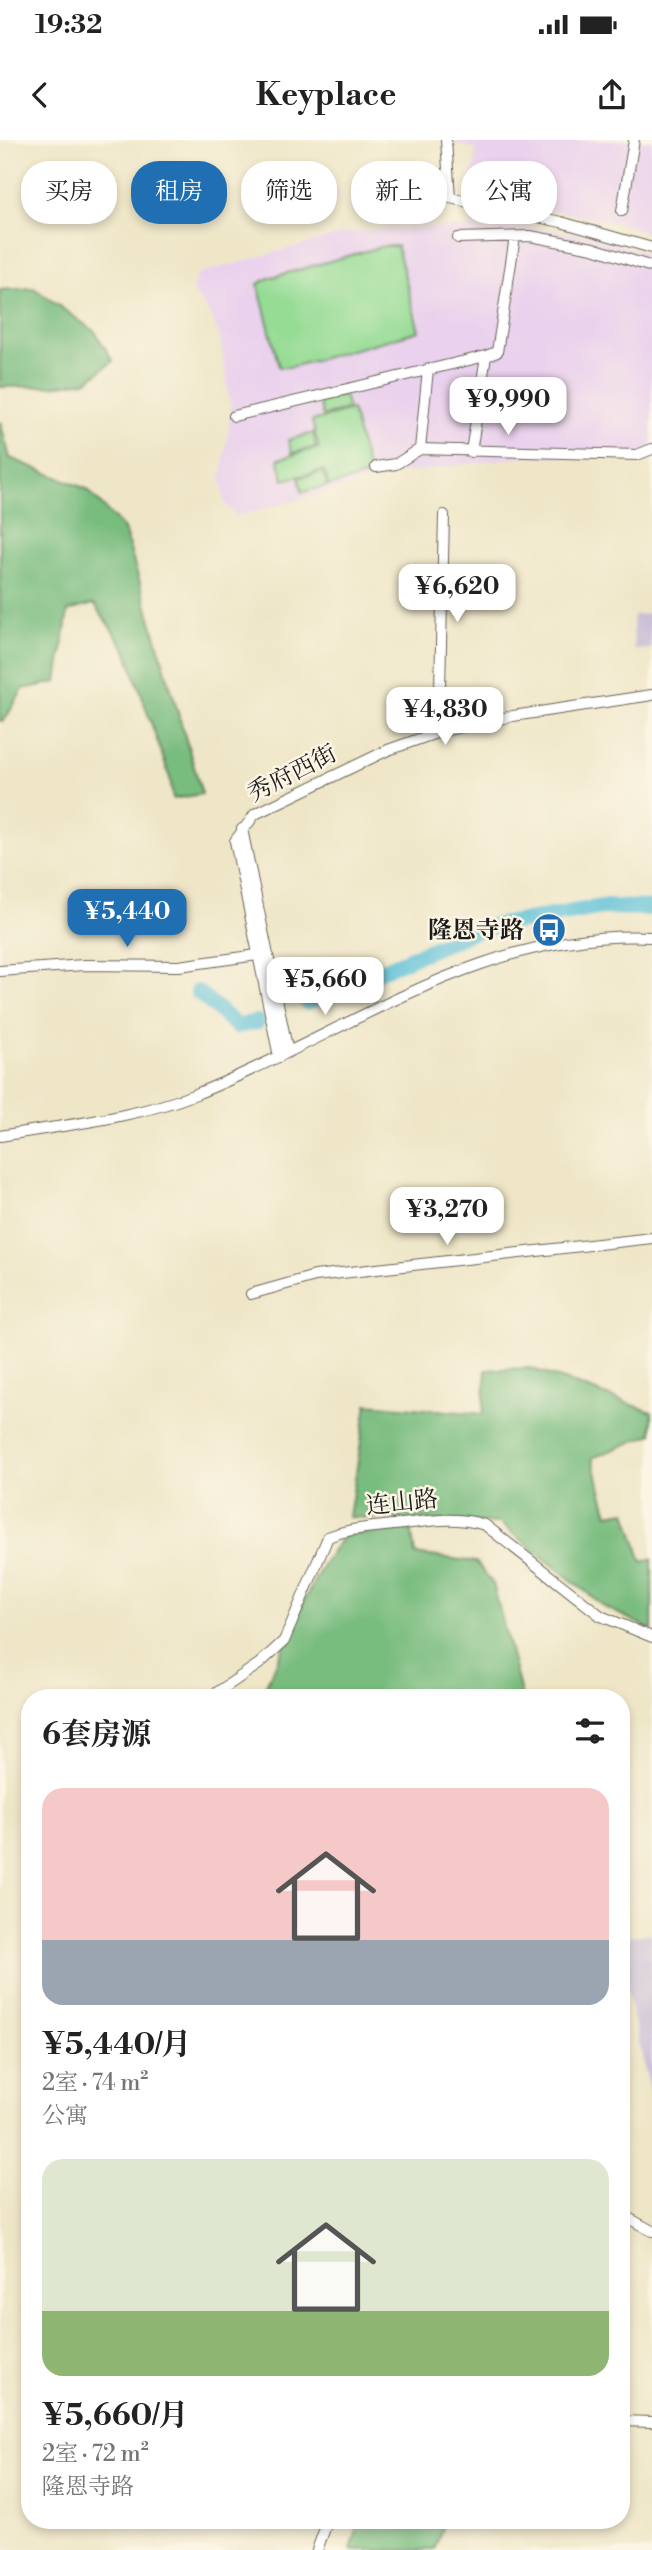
<!DOCTYPE html>
<html lang="zh">
<meta charset="utf-8">
<style>
:root{--surface:#fff;--page:#f6f6f6;--text:#222;--muted:#767676;--accent:#1f6fb2}
body{margin:0;font-family:"Libre Bodoni","Noto Serif SC",serif;background:var(--page);color:var(--text);height:100vh;display:flex;flex-direction:column;font-size:26px;white-space:nowrap}
*{box-sizing:border-box;margin:0}
p{font-size:23px;color:var(--muted)}
.icon{flex:none;width:38px;height:38px;fill:none;stroke:currentColor;stroke-width:2;stroke-linecap:round;stroke-linejoin:round}
.map{position:relative;flex:1;overflow:hidden}
.panel{position:absolute;left:21px;top:1549px;width:609px;height:840px;display:flex;flex-direction:column;background:var(--surface);border-radius:28px;box-shadow:0 4px 10px #0003}
.panel>*{flex:none}
.top-card{position:absolute;left:21px;top:21px;width:611px;height:63px;display:flex;gap:14px}
.price{position:absolute;translate:-50% -60px;padding:0 16px;border-radius:14px;background:#fff;color:#222;font-size:23px;line-height:46px;filter:drop-shadow(0 2px 4px #0008)}
.price::after{content:'';position:absolute;left:50%;top:42px;width:21px;height:16px;margin-left:-10px;background:inherit;clip-path:polygon(0 0,100% 0,50% 100%)}
.price.active{background:var(--accent);color:#fff}
ul{padding:0;list-style:none}
li{display:grid;align-content:center;gap:14px;height:371px;padding:0 21px}
li span{display:grid;place-items:center;height:217px;border-radius:21px;color:#555}
li>.icon{margin-inline-start:auto}
span .icon{width:126px;height:126px;fill:#fffc;stroke-width:1}
li b{font-size:30px}
h2{display:flex;justify-content:space-between;align-items:center;height:84px;padding:0 21px;font-size:30px}
.chip{padding:0 24px;border-radius:28px;background:var(--surface);box-shadow:0 4px 10px #0003;font-size:24px;line-height:63px}
.chip.active{background:var(--accent);color:#fff}
.status{display:flex;justify-content:space-between;align-items:center;height:49px;padding:0 35px;background:var(--surface);direction:ltr}
.status svg{height:19px;fill:currentColor}
header{display:flex;justify-content:space-between;align-items:center;height:91px;padding:0 21px;background:var(--surface);font-size:32px;font-weight:800}
.map>svg:first-child{display:block}
</style>
<div class="status"><b>19:32</b><svg viewBox="0 0 49 12"><path d="M0 12V9h3v3zM5 12V6h3v6zM10 12V3h3v9zM15 12V0h3v12zM26 1h20v11H26zM47 4h2v5h-2z"/></svg></div>
<header><svg class="icon" aria-label="back" viewBox="0 0 24 24"><path d="M15 5l-7 7 7 7"/></svg>Keyplace<svg class="icon" aria-label="share" viewBox="0 0 24 24"><path d="M12 15V3M7 8l5-5 5 5M5 13v7h14v-7"/></svg></header>
<div class="map">
<svg width="652" height="2410" viewBox="0 0 652 2410">
<rect width="100%" height="100%" fill="#fcf5e5"/>
<filter id="ink" filterUnits="userSpaceOnUse"><feTurbulence type="fractalNoise" baseFrequency=".0143" numOctaves="2"/><feDisplacementMap in="SourceGraphic" scale="14" xChannelSelector="R" yChannelSelector="G"/><feConvolveMatrix kernelMatrix="1 2 1 2 8 2 1 2 1" color-interpolation-filters="sRGB"/></filter>
<filter id="wash" filterUnits="userSpaceOnUse"><feTurbulence type="fractalNoise" baseFrequency=".00686" numOctaves="4" result="noise"/><feDisplacementMap in="SourceGraphic" scale="28" xChannelSelector="R" yChannelSelector="G"/><feGaussianBlur stdDeviation="1.57" result="paint"/><feColorMatrix in="noise" values="0 0 0 0 0 0 0 0 0 0 0 0 0 0 0 0 0 1.4 0 .05"/><feComposite in="paint" operator="in"/></filter>
<g filter="url(#wash)">
<rect width="100%" height="100%" fill="#efe6c7"/>
<path fill="#ead1ed" d="M457,0H652V96L627,85L470,54L476,9L456,4Z
M532,87L597,97L652,116V318L525,316L395,334L237,376L225,365L221,340L231,272L220,197L210,174L192,150L197,134L345,93L388,88Z"/>
<path fill="#cabfd7" d="M650,474L651,509L634,510L633,475Z
M652,1793V1960L621,1824V1798Z"/>
<path fill="#96dc95" stroke="#597c58" stroke-width="2" d="M384,106H397L419,191L291,227H279L258,144L269,138Z
M344,255L348,269L323,276L319,262Z
M352,270L369,335L329,346L324,330L284,340L278,319L319,308L312,281Z
M313,293L316,307L292,313L288,300Z
M324,332L327,346L302,352L299,338Z"/>
<path fill="#78bc7e" stroke="#4a6c4d" stroke-width="2" d="M34,148L95,192L113,221L87,241L53,246L0,247V150Z
M0,281L10,318L87,349L124,389L202,654L173,659L170,638L126,510L94,464L68,471L57,542L23,549L4,581H0Z
M530,1228L652,1272V1294L592,1318L608,1374L626,1371L642,1422L652,1419V1490L606,1468L500,1383L349,1377L367,1264L483,1274L486,1230Z
M411,1388L415,1414L476,1422L493,1444L522,1557L259,1558C288,1507 307,1438 344,1396Z
M360,2380H443L444,2383L434,2410H351Z"/>
<g fill="none" stroke-linecap="round" stroke-linejoin="round">
<path stroke="#59bfd7" stroke-width="16" d="M198,852L237,886L257,882
M307,862L482,788L602,767L652,768"/>
</g>
</g>
<g filter="url(#ink)">
<g fill="none" stroke-linecap="round" stroke-linejoin="round">
<g stroke="#666358" stroke-width="12">
<path id="minor" d="M446,0L450,58L561,82L652,108
M622,71L634,0
M458,98L530,96L593,108L652,127
M486,216L497,212L515,97
M234,276L486,216L471,312
M420,309L428,229
M376,327L396,324L420,309L637,315L652,309
M439,592L444,375
M242,689L288,912
M0,831L84,825L179,826L257,815
M279,917L235,701L255,674L388,610L439,592L513,576L652,555
M0,996C65,985 135,978 196,954C347,894 482,788 652,797
M251,1154L315,1136L652,1098
M209,1558L259,1524L284,1501L328,1397C350,1388 370,1388 393,1385C426,1382 452,1375 485,1385L601,1476L652,1497
M621,2074L652,2091
M621,2281L652,2282
M317,2410L328,2380"/>
</g>
<use href="#minor" stroke="#fff" stroke-width="10"/>
</g>
</g>
<defs>
<g id="bus-disc" transform="scale(1.75)"><circle r="9.5" fill="#1f6fb2" stroke="#fcf5e5"/><path d="M-5-6H5V4H4V6H2V4H-2V6H-4V4H-5ZM-3.5-4V0h7V-4ZM-3.5 1.2v1.5H-2V1.2ZM2 1.2v1.5H3.5V1.2Z" fill="#fff"/></g>
</defs>
<g fill-rule="evenodd">
<use href="#bus-disc" x="549" y="790"/>
</g>
<g text-anchor="middle" stroke-width="5" stroke-linejoin="round" paint-order="stroke">
<g font-size="24" fill="#1c1c1c" stroke="#fcf5e5">
<text transform="translate(292 633) rotate(-27)" y="8">秀府西街</text>
<text transform="translate(402 1362) rotate(-6)" y="8">连山路</text>
</g>
<g font-size="24" font-weight="bold" fill="#1c1c1c" stroke="#fcf5e5" text-anchor="end">
<text x="524" y="798">隆恩寺路</text>
</g>
</g>
</svg>
<b class="price" style="left:508px;top:297px">¥9,990</b>
<b class="price" style="left:457px;top:484px">¥6,620</b>
<b class="price" style="left:445px;top:607px">¥4,830</b>
<b class="price active" style="left:127px;top:809px">¥5,440</b>
<b class="price" style="left:325px;top:877px">¥5,660</b>
<b class="price" style="left:447px;top:1107px">¥3,270</b>
<div class="top-card">
<a class="chip">买房</a>
<a class="chip active">租房</a>
<a class="chip">筛选</a>
<a class="chip">新上</a>
<a class="chip">公寓</a>
</div>
<section class="panel">
<h2>6套房源<svg class="icon" aria-label="filters" viewBox="0 0 24 24"><path d="M4 7h16M4 17h16"/><circle cx="9" cy="7" r="2"/><circle cx="15" cy="17" r="2"/></svg></h2>
<ul>
<li><span style="background:linear-gradient(#f6c9c9 70%,#9aa5b1 0)"><svg class="icon" aria-label="home" viewBox="0 0 24 24"><path d="M3 11l9-7 9 7M6 9v11h12V9"/></svg></span><div><b>¥5,440/月</b><p>2室 · 74 m²</p><p>公寓</p></div></li>
<li><span style="background:linear-gradient(#dfe7d0 70%,#8fb573 0)"><svg class="icon" aria-label="home" viewBox="0 0 24 24"><path d="M3 11l9-7 9 7M6 9v11h12V9"/></svg></span><div><b>¥5,660/月</b><p>2室 · 72 m²</p><p>隆恩寺路</p></div></li>
</ul>
</section>
</div>
